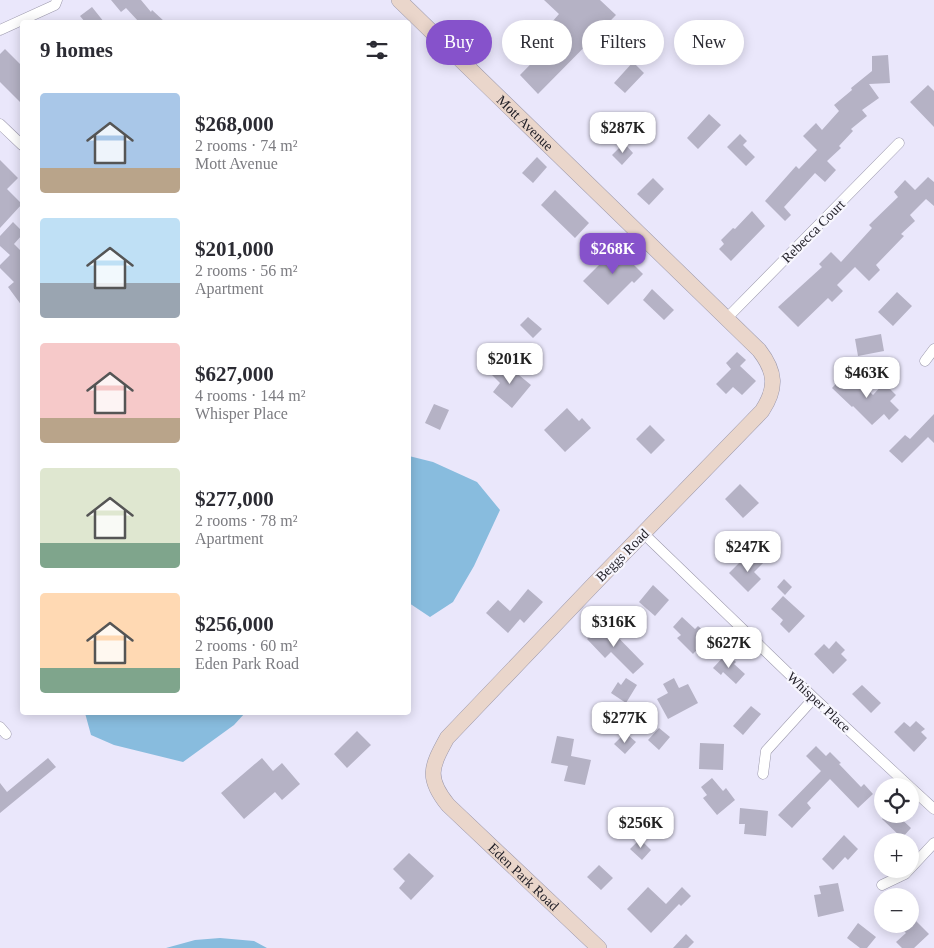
<!DOCTYPE html>
<meta charset="utf-8">
<style>
:root{--surface:#fff;--page:#f2f2f3;--text:#2b2b33;--muted:#7c7c81;--accent:#8652cb}
body{margin:0;font-family:"Times New Roman",serif;background:var(--page);color:var(--text);height:100vh;display:flex;flex-direction:column;font-size:19px;white-space:nowrap}
*{box-sizing:border-box;margin:0}
p{font-size:16px;color:var(--muted)}
.icon{flex:none;width:28px;height:28px;fill:none;stroke:currentColor;stroke-width:2;stroke-linecap:round;stroke-linejoin:round}
.map{position:relative;flex:1;overflow:hidden}
.panel{position:absolute;left:20px;top:20px;width:391px;height:695px;display:flex;flex-direction:column;background:var(--surface);border-radius:5px;box-shadow:0 2px 12px #0003}
.panel>*{flex:none}
.guide{position:absolute;left:426px;top:20px;width:432px;height:45px;display:flex;gap:10px}
.buttons{position:absolute;left:874px;top:778px;display:grid;gap:10px}
.buttons a{display:grid;place-items:center;width:45px;height:45px;border-radius:50%;background:var(--surface);box-shadow:0 2px 12px #0003;font-size:25px}
.price{position:absolute;translate:-50% -42px;padding:0 11px;border-radius:10px;background:#fff;color:#222;font-size:16px;line-height:32px;filter:drop-shadow(0 1px 2px #0008)}
.price::after{content:'';position:absolute;left:50%;top:30px;width:15px;height:11px;margin-left:-8px;background:inherit;clip-path:polygon(0 0,100% 0,50% 100%)}
.price.current{background:var(--accent);color:#fff}
ul{padding:0;list-style:none}
li{display:flex;align-items:center;gap:15px;height:125px;padding:0 20px}
li span{display:grid;place-items:center;flex:none;width:140px;height:100px;border-radius:5px;color:#555}
li>.icon{margin-inline-start:auto}
span .icon{width:60px;height:60px;fill:#fffc;stroke-width:1}
li b{font-size:21px}
h2{display:flex;justify-content:space-between;align-items:center;height:60px;padding:0 20px;font-size:21px}
.pill{padding:0 18px;border-radius:22px;background:var(--surface);box-shadow:0 2px 12px #0003;font-size:18px;line-height:45px}
.pill.current{background:var(--accent);color:#fff}
.map>svg:first-child{display:block}
</style>
<div class="map">
<svg width="934" height="948" viewBox="0 0 934 948">
<rect width="100%" height="100%" fill="#eae7fb"/>
<path fill="#88bcde" d="M409,456L433,462L477,482L500,510L474,566L453,602L430,617L409,603Z
M85,713V712L245,713L234,725L183,762L114,745L91,735Z
M220,938L254,941L267,948H166L195,940Z"/>
<path fill="#b5b2c5" d="M111,0H141L151,12L152,10L165,22H139L126,8L121,12Z
M544,0H600L616,15L538,94L520,75L562,32L552,22L559,14Z
M92,7L104,22H85L80,16Z
M5,49L22,66V104L0,82V54Z
M888,55L890,83L869,84L879,98L862,110L867,116L851,129L853,131L839,146L841,148L827,161L836,170L825,182L815,173L784,207L791,215L785,221L765,201L796,166L799,169L817,150L803,136L816,123L822,130L839,111L834,105L852,90L851,88L872,71V56Z
M633,62L644,73L625,93L614,83Z
M928,85L934,91V127L910,102Z
M709,114L721,125L698,149L687,138Z
M740,134L747,141L743,145L755,157L746,166L727,147Z
M624,143L633,153L622,165L612,155Z
M537,157L547,167L533,183L522,173Z
M0,160L18,178L7,189L22,204L0,228Z
M928,177L934,182V206L926,199L910,215L915,221L901,234L904,236L876,265L880,270L869,281L855,267L837,285L843,291L832,302L828,298L798,327L778,307L822,267L819,264L831,252L841,262L872,228L869,225L898,197L894,192L905,180L915,190Z
M653,178L664,189L649,205L637,194Z
M555,190L589,223L575,238L541,205Z
M752,211L765,226L731,261L719,249L724,244L721,240L733,228L735,229Z
M13,222L22,231V235L14,244L22,252V306L8,287L14,282L0,268V265L10,255L0,246V236Z
M613,244L643,274L634,283L632,281L608,305L583,281L607,257L604,254Z
M652,289L674,310L664,320L643,300Z
M897,292L912,306L893,326L878,312Z
M528,317L542,329L533,338L520,325Z
M881,334L884,351L858,356L855,339Z
M737,352L746,360L740,366L756,381L742,395L733,387L726,394L716,384L731,369L726,363Z
M503,362L531,385L512,408L493,392L500,383L492,375Z
M848,371L873,395L884,383L896,395L890,401L899,410L889,420L884,414L872,425L853,406L852,407L832,388Z
M434,404L449,410L440,430L425,423Z
M567,408L579,421L582,418L591,428L565,452L544,430Z
M934,414V443L928,437L902,463L889,451L905,435L910,439Z
M650,425L665,440L651,454L636,439Z
M740,484L759,503L743,518L725,499Z
M758,554L765,561L754,572L761,579L748,592L729,573L742,560L747,564Z
M784,579L792,587L785,595L777,587Z
M653,585L669,600L655,616L639,602Z
M528,589L543,602L524,623L520,619L508,633L486,613L498,600L510,611Z
M783,596L805,616L789,633L780,624L783,620L771,609Z
M682,617L695,629L698,626L709,636L693,654L677,638L681,635L673,627Z
M604,623L644,664L633,674L611,652L605,658L587,639Z
M836,641L845,650L841,654L847,660L833,674L814,654L824,644L829,649Z
M727,653L736,662L734,664L745,674L736,684L723,672L721,675L713,668Z
M626,678L637,685L626,703L611,693L618,682L621,685Z
M674,678L679,688L688,684L698,703L668,719L657,699L668,693L663,684Z
M862,685L881,703L871,713L852,694Z
M751,706L761,714L743,735L733,726Z
M916,721L925,729L921,732L927,738L914,752L894,732L904,722L910,727Z
M659,728L670,737L659,750L648,740Z
M357,731L371,745L347,768L334,754Z
M628,735L636,742L625,754L614,744L621,737L624,740Z
M557,736L574,739L571,756L591,760L585,785L564,781L568,766L551,763Z
M700,743L724,744L723,770L699,769Z
M816,746L826,756L830,752L841,763L839,764L861,787L864,784L873,794L858,808L830,779L807,803L811,808L792,828L778,815L821,771L806,756Z
M48,758L56,767L0,813V783L7,792Z
M262,758L273,771L282,763L300,784L282,800L275,792L244,819L221,793Z
M712,778L723,791L726,788L735,800L717,815L703,798L707,795L701,787Z
M740,808L768,811L766,836L744,834L745,824H739Z
M887,814H896L911,828L902,838L882,819Z
M844,835L858,849L848,860L845,857L833,870L822,859Z
M640,839L651,850L642,860L630,849Z
M409,853L434,876L411,900L399,888L405,881L393,869Z
M599,865L613,878L601,890L587,877Z
M838,883L844,911L818,917L814,895L821,894L819,886Z
M648,887L666,904L682,887L691,896L681,906L679,904L651,933L627,909Z
M910,915L929,934L914,948H902L896,942L906,933L901,928L906,924H910Z
M858,923L876,937L867,948H860L847,938Z
M686,934L694,942L688,948H673Z"/>
<g fill="none" stroke-linecap="round" stroke-linejoin="round">
<g stroke="#9b98ab" stroke-width="11">
<path id="street" d="M0,30L55,5L57,0
M0,124L22,145
M727,318L899,143
M925,361L934,349
M643,533L814,698L909,786
M0,727L6,734
M763,774L766,751L814,698
M910,787L934,809
M882,885L905,874L934,843"/>
</g>
<g stroke="#9b98ab" stroke-width="16">
<g id="secondary">
<path id="s1" d="M399,0L759,350C776,372 777,388 762,411L593,585L447,738C431,767 426,778 448,805L599,948"/>
</g>
</g>
<use href="#street" stroke="#fff" stroke-width="10"/>
<use href="#secondary" stroke="#ead6cb" stroke-width="15"/>
</g>
<g text-anchor="middle" stroke-width="4.5" stroke-linejoin="round" paint-order="stroke">
<g font-size="14" fill="#232129" stroke="#f7f6fe">
<text dy="5" stroke="none"><textPath href="#s1" startOffset="176">Mott Avenue</textPath></text>
<text transform="translate(813 231) rotate(-45)" y="5">Rebecca Court</text>
<text transform="translate(622 555) rotate(-45)" y="5">Beggs Road</text>
<text transform="translate(819 702) rotate(43)" y="5">Whisper Place</text>
<text dy="5" stroke="none"><textPath href="#s1" startOffset="1201">Eden Park Road</textPath></text>
</g>
</g>
</svg>
<div class="buttons">
<a><svg class="icon" aria-label="locate" viewBox="0 0 24 24"><circle cx="12" cy="12" r="6"/><path d="M12 2v4M12 18v4M2 12h4M18 12h4"/></svg></a>
<a>+</a>
<a>−</a>
</div>
<b class="price" style="left:623px;top:154px">$287K</b>
<b class="price current" style="left:613px;top:275px">$268K</b>
<b class="price" style="left:510px;top:385px">$201K</b>
<b class="price" style="left:867px;top:399px">$463K</b>
<b class="price" style="left:748px;top:573px">$247K</b>
<b class="price" style="left:614px;top:648px">$316K</b>
<b class="price" style="left:729px;top:669px">$627K</b>
<b class="price" style="left:625px;top:744px">$277K</b>
<b class="price" style="left:641px;top:849px">$256K</b>
<div class="guide">
<a class="pill current">Buy</a>
<a class="pill">Rent</a>
<a class="pill">Filters</a>
<a class="pill">New</a>
</div>
<section class="panel">
<h2>9 homes<svg class="icon" aria-label="filters" viewBox="0 0 24 24"><path d="M4 7h16M4 17h16"/><circle cx="9" cy="7" r="2"/><circle cx="15" cy="17" r="2"/></svg></h2>
<ul>
<li><span style="background:linear-gradient(#a9c7e8 75%,#b9a48a 0)"><svg class="icon" aria-label="home" viewBox="0 0 24 24"><path d="M3 11l9-7 9 7M6 9v11h12V9"/></svg></span><div><b>$268,000</b><p>2 rooms · 74 m²</p><p>Mott Avenue</p></div></li>
<li><span style="background:linear-gradient(#bfe0f5 65%,#9aa5b1 0)"><svg class="icon" aria-label="home" viewBox="0 0 24 24"><path d="M3 11l9-7 9 7M6 9v11h12V9"/></svg></span><div><b>$201,000</b><p>2 rooms · 56 m²</p><p>Apartment</p></div></li>
<li><span style="background:linear-gradient(#f6c9c9 75%,#b9a48a 0)"><svg class="icon" aria-label="home" viewBox="0 0 24 24"><path d="M3 11l9-7 9 7M6 9v11h12V9"/></svg></span><div><b>$627,000</b><p>4 rooms · 144 m²</p><p>Whisper Place</p></div></li>
<li><span style="background:linear-gradient(#dfe7d0 75%,#7fa58c 0)"><svg class="icon" aria-label="home" viewBox="0 0 24 24"><path d="M3 11l9-7 9 7M6 9v11h12V9"/></svg></span><div><b>$277,000</b><p>2 rooms · 78 m²</p><p>Apartment</p></div></li>
<li><span style="background:linear-gradient(#ffd9b3 75%,#7fa58c 0)"><svg class="icon" aria-label="home" viewBox="0 0 24 24"><path d="M3 11l9-7 9 7M6 9v11h12V9"/></svg></span><div><b>$256,000</b><p>2 rooms · 60 m²</p><p>Eden Park Road</p></div></li>
</ul>
</section>
</div>
